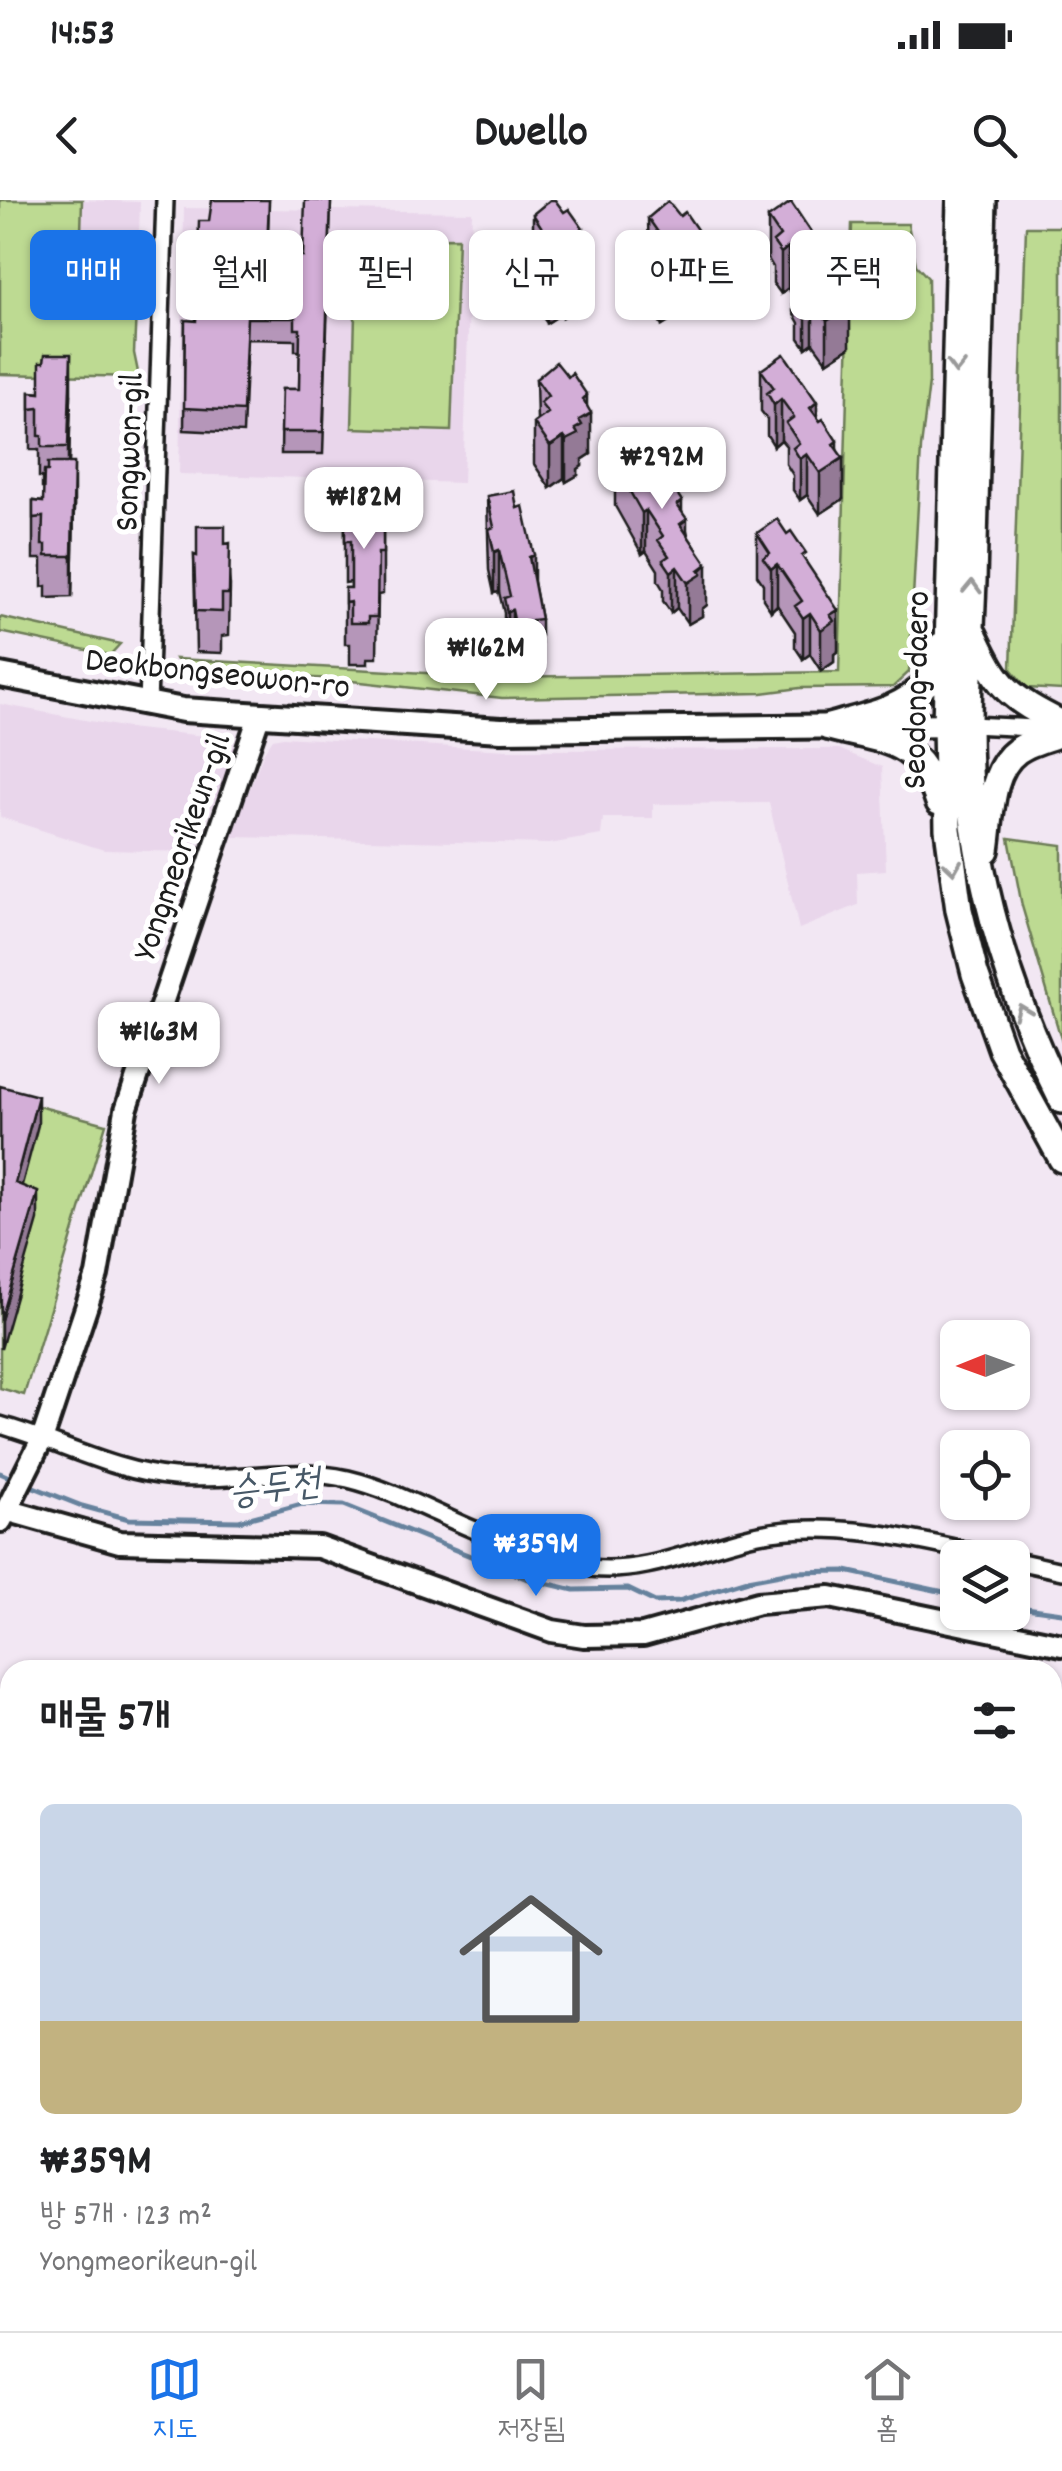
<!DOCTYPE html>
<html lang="ko">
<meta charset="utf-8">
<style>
:root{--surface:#fff;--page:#f2f2f2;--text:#202124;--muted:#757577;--line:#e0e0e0;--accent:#1a73e8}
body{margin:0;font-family:Dekko,"Poor Story",sans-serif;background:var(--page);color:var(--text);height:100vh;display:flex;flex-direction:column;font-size:38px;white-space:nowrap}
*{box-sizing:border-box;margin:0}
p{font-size:32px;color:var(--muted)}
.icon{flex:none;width:55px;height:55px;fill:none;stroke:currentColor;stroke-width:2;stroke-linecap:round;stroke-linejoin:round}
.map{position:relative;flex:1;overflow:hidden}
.panel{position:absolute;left:0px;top:1460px;width:1062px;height:672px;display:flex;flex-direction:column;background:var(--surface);border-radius:30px 30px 0 0;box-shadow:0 2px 8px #0004}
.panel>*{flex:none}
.guide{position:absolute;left:30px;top:30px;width:1002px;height:90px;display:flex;gap:20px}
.needle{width:65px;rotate:269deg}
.fabs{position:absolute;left:940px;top:1120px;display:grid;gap:20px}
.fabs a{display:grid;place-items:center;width:90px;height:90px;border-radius:15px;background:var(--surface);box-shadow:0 2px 8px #0004;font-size:50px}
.price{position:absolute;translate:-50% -85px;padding:0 22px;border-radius:20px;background:#fff;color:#222;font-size:32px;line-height:65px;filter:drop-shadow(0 2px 5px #0008)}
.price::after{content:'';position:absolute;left:50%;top:60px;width:30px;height:22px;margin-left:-15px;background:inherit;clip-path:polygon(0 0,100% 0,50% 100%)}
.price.current{background:var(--accent);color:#fff}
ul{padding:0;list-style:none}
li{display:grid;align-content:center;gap:20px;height:530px;padding:0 40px}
li span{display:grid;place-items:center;height:310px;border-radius:15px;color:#555}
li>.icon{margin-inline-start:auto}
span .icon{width:180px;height:180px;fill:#fffc;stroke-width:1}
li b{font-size:42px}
h2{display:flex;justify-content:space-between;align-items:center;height:120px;padding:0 40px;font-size:42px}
.chip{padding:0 35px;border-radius:15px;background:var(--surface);box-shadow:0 2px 8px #0004;font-size:35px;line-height:90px}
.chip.current{background:var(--accent);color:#fff}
.status{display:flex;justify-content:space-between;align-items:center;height:70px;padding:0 50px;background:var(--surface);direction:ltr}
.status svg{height:28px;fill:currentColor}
header{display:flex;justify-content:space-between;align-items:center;height:130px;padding:0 40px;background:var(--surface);font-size:45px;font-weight:800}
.menu{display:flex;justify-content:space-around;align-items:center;height:140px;border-top:2px solid var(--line);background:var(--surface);font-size:28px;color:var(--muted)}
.menu a{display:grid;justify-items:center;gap:5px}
.menu .current{color:var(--accent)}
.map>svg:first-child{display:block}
</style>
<div class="status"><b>14:53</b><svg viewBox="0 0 49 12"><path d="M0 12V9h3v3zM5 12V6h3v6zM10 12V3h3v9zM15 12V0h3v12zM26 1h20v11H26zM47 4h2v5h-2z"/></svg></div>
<header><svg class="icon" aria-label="back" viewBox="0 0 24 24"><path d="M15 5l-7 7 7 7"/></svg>Dwello<svg class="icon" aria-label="search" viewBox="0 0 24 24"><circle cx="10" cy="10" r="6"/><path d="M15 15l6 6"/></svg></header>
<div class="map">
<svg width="1062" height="2131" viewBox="0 0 1062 2131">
<rect width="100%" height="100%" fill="#f2e7f3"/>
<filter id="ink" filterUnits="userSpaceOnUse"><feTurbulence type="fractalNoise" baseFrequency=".01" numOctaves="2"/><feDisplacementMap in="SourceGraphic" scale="20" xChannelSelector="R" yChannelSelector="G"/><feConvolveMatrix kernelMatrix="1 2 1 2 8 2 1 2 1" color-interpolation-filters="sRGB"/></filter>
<g filter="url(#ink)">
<path fill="#e9d6eb" d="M82,0L140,2L138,66H80Z
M184,8L472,12L463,283L179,274Z
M0,504L127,528L224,538L233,545L234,556L192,652L104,650L0,617Z
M283,537L506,550L839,549L882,567L886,670L857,672L858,705L799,729L769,603L653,604V618H603L601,635L549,644L231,637L264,552L273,539Z"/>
<path fill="#bdda92" stroke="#6c7b57" stroke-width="2.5" d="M0,0H82L80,65L138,66L134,153L139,177L0,174Z
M852,24H908L916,65L928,78L929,183L921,248L909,472L893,487L800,488L762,493L502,498L334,479L190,472L176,459L497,477L839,472Z
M1026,27H1062V490L1027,488L1011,469Z
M458,38L451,231L352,228L357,39Z
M0,417L120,444L110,455L0,432Z
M1009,638L1062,645V842L1022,706Z
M0,896L106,924L24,1195L0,1188Z"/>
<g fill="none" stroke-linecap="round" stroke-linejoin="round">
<path stroke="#66829d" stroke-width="5" d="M0,1273L16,1280
M26,1284L82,1306L129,1319L239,1321L302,1304L344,1305L525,1378L574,1390L628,1389L655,1402L679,1401L748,1380L791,1372L846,1371L958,1395
M1012,1406L1062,1413"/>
<g stroke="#1c1c1c" stroke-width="22">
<path id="minor" d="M148,505L165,0
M970,525L1056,529
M0,1225C58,1241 113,1272 174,1277C231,1282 291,1266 348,1279C394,1290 437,1315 482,1333C500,1340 520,1346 539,1352C555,1358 573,1365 590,1368C649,1375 703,1345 759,1334C839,1319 922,1341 999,1358
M1012,1360L1062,1371
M0,1689L10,1688
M1052,1808L1062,1812
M0,2033L10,2031
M921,2122V2131
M708,2131L714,2122"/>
</g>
<g stroke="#1c1c1c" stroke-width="28">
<path id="tertiary" d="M6,1310L120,1342L319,1347L552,1431L584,1436L643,1435L758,1403L830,1397L1062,1445
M1,1321L43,1237L97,1075L126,910L259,516"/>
</g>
<g stroke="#1c1c1c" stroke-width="30">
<path id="secondary" d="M0,475L183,510L501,530L962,525"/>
</g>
<g stroke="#1c1c1c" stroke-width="32">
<path id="primary" d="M960,0L946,525L948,629L959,710L975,774L1002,850L1062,959
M983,0C979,127 976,254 973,381C970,461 963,546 974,625C988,720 1019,814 1062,900
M974,435C999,489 1009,497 1062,524
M829,527C888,542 918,538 939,602
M829,527C861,517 904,511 926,483C934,473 938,458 942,445
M986,650C991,619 989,571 1017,551C1029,542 1047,538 1062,533"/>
</g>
<use href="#minor" stroke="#fff" stroke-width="15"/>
<use href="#tertiary" stroke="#fff" stroke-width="20"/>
<use href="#secondary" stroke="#fff" stroke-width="22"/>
<use href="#primary" stroke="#fff" stroke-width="25"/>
</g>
<path fill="#b596b9" stroke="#1c1c1c" stroke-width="2.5" d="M269,0L267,73H243V103L286,105L303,57L331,1L323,254H281L282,189H299L300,151H295V140L247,139L243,233L184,230L185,120L196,121L209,21Z
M564,12L584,42L588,90L579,95V101L574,104V110L563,117L561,114L547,123L530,100V58L533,56V14Z
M648,18L700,46L704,93L695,99V105L690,108V114L679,120L677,117L662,126L646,103V62L649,60Z
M768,18L823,66L844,98L850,147L827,162L813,143L806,148L799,138V123L793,112V95L788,88L781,94L773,83V67L768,59Z
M761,170L817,217L837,249L843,299L820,314L807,295L800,300L793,290V275L786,264V246L781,240L774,246L767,235V219L761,211Z
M568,177L587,207L591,254L582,260V266L578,269V275L566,282L564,278L550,288L534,264V223L537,221L536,179Z
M30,192L71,195L69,263L74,304L72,397L46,398V386L42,387V359H33V301L43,302L44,288H42V277H39V250H30Z
M615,265L682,312L707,405L702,409V416L688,424L677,408L671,413L663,401V389L658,381V370L646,351L642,354L615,306Z
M487,296L534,382L541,419V460L533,462V468L516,471L512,452L507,453L504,439V413L499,392L494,393L489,370Z
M377,303H383V394L378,395L377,458H368V464H350V444H345V388H351V382L345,383V318H350Z
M757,333L806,362L838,451L834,454V462L821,471L810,454L803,459L795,447V432L777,405L771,411L763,399V384L757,375Z
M225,344L230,385L229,435L222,436V453L196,452L194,355L197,356Z"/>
<path fill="#947a96" stroke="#1c1c1c" stroke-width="2.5" d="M584,30V51L588,48V90L579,95V101L574,104V110L563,117V75L572,65L579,35Z
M700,34V54L704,52V93L695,99V105L690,108V114L679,120V79L688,68L695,38Z
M788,47V88L781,94V53Z
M823,50V92L816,56Z
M561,72V114L547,123V82Z
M677,76V117L662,126V85Z
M844,89V110L850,106V147L827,162V121L840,92Z
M813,102V143L806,148V107Z
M71,154V195L68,288V247Z
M587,195V216L591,213V254L582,260V266L578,269V275L566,282V240L575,229L583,199Z
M781,199V240L774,246V205Z
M817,202V244L810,208Z
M564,237V278L550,288V246Z
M837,241V261L843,258V299L820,314V273L833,244Z
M807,254V295L800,300V259Z
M74,263V304L72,397V356Z
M682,301V323L687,319V360L677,305Z
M646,310V351L642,354V313Z
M499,350V392L494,393V352Z
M534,355V397L529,357Z
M707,364V405L702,409V416L688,424V383Z
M777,364V405L771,411V369Z
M677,367V408L671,413V372Z
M512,410V452L507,453V412Z
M838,410V451L834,454V462L821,471V430L830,415Z
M810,413V454L803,459V418Z
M38,896V925L15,1011V983Z
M38,992V1020L1,1149V1120Z"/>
<path fill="#d3aed7" stroke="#1c1c1c" stroke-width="2.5" d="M212,0H269L267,51H243L242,103L286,105V53L303,57L305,0L331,1L323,232H281L282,189H299L300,129H295V118H247L243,211L184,208L185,120L196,121L199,21H209Z
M550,0H555L564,12L569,9L584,30L579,35L588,48L576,55L579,60L572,65L574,69L563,75L561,72L547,82L530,58L544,48L537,38L544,31L533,14Z
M668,1L680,16L685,12L700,34L695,38L704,52L692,59L695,64L688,68L690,73L679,79L677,76L662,85L646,62L660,51L653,41L660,35L648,18Z
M791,2L823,50L816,56L826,70L830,67L844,89L840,92L850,106L827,121L813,102L806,107L799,96L806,91L793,71L801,65L788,47L781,53L773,42L780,36L768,18Z
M45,154H71L68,247H42V236H39V208L30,209V192L40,193V162H44Z
M784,154L817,202L810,208L820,221L823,219L837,241L833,244L843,258L820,273L807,254L800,259L793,248L799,243L786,223L794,217L781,199L774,205L767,193L774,188L761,170Z
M556,162L568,177L572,173L587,195L583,199L591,213L579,220L582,225L575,229L578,234L566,240L564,237L550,246L534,223L548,213L540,203L548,196L536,179Z
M640,248L649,262L653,258L682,301L677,305L687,319L680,324L707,364L699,370L702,374L688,383L677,367L671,372L663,360L669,356L658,340L663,336L646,310L642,313L615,265Z
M48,263H74L72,356H46V345H42L43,317L33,318V301L43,302L44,271H48Z
M377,285V303H383V353H378L377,417H368V423H350V402L345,403V388H351V341H345V318H350V286Z
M514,291L517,308L523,306L534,355L529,357L541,419L532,420L533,427L516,430L512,410L507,412L504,398L510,396L499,350L494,352L489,329L494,327L487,296Z
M777,319L787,334L791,331L806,353L802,356L838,410L830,415L834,421L821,430L810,413L803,418L795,406L802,401L777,364L771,369L763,358L770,353L757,333Z
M197,326H225V344L230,343L229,394H222V412L196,411L194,355L197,356Z
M0,886L38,896L15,983L38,992L1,1120Z"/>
<defs><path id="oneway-chevron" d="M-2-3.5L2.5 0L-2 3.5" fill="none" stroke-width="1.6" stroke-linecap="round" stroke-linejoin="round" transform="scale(2.5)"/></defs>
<g stroke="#999">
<use href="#oneway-chevron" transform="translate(956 167) rotate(91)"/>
<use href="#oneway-chevron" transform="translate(972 387) rotate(-88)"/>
<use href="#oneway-chevron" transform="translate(953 667) rotate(82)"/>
<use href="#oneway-chevron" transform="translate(1022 811) rotate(-111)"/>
</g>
</g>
<g text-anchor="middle" stroke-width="10" stroke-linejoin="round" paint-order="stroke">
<g font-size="35" fill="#1c1c1c" stroke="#fff">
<text transform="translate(127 252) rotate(-88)" y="12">Songwon-gil</text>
<text transform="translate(218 471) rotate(6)" y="12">Deokbongseowon-ro</text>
<text transform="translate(914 490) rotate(-89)" y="12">Seodong-daero</text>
<text transform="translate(180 646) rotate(-71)" y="12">Yongmeorikeun-gil</text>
</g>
<g font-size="38" font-style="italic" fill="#475867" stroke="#fff">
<text transform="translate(274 1285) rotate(-7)" y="13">승두천</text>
</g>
</g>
</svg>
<div class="fabs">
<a><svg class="needle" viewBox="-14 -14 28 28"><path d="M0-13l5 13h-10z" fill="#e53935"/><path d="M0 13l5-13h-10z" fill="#757577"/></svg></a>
<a><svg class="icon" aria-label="locate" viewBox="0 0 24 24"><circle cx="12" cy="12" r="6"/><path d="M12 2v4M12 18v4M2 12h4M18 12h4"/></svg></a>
<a><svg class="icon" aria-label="layers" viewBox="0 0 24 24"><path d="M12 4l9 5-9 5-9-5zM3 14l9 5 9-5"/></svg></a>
</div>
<b class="price" style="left:662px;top:312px">₩292M</b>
<b class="price" style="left:364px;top:352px">₩182M</b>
<b class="price" style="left:486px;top:503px">₩162M</b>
<b class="price" style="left:159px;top:887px">₩163M</b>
<b class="price current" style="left:536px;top:1399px">₩359M</b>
<div class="guide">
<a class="chip current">매매</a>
<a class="chip">월세</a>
<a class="chip">필터</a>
<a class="chip">신규</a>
<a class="chip">아파트</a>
<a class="chip">주택</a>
</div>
<section class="panel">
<h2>매물 5개<svg class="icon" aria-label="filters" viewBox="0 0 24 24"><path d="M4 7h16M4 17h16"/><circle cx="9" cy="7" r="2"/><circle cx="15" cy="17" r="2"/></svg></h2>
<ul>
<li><span style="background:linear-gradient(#c9d6e8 70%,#c2b280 0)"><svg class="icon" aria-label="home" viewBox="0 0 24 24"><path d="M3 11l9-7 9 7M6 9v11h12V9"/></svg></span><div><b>₩359M</b><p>방 5개 · 123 m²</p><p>Yongmeorikeun-gil</p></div></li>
</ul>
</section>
</div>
<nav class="menu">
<a class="current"><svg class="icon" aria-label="map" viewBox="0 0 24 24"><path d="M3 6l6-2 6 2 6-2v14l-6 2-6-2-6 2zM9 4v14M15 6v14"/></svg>지도</a>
<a><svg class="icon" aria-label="saved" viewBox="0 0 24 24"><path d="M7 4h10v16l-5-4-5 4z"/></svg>저장됨</a>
<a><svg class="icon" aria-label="home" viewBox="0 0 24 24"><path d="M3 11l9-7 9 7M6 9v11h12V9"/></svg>홈</a>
</nav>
